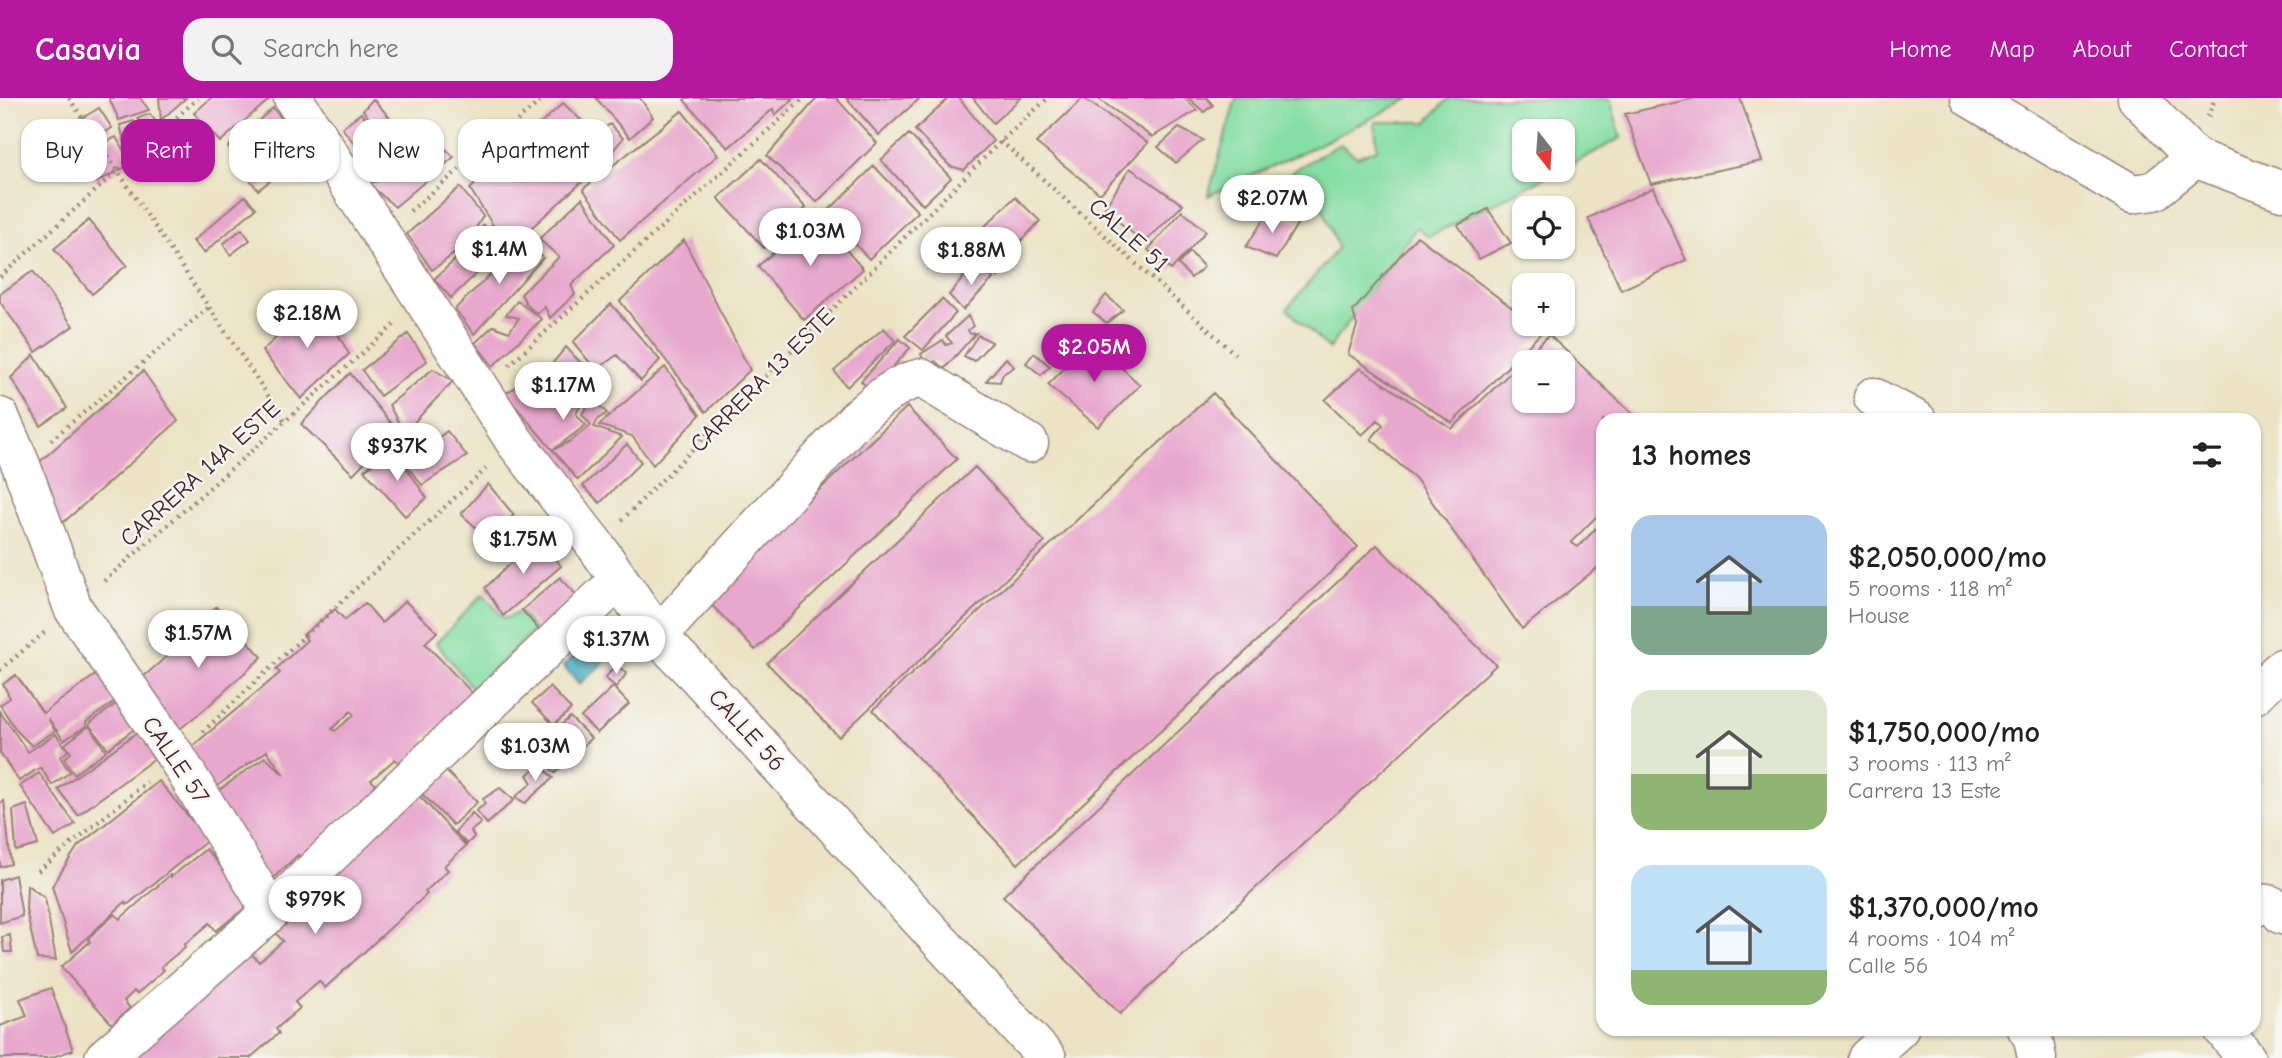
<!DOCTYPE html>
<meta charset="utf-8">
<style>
:root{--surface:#fff;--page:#f2f2f2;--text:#222;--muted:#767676;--accent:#b5179e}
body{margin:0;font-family:"Comic Neue",sans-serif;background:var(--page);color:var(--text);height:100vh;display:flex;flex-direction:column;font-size:26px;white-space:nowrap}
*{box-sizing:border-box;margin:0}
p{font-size:23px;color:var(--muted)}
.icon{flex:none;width:38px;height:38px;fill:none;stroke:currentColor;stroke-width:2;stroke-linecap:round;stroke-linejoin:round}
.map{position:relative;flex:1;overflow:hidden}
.drawer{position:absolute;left:1596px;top:315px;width:665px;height:623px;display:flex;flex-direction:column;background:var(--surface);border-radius:21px;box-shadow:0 2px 5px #0004}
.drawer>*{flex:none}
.hud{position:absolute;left:21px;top:21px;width:665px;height:63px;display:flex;gap:14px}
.needle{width:46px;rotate:163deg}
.buttons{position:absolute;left:1512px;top:21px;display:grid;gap:14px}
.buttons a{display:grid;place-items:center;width:63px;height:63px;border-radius:14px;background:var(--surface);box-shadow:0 2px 5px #0004;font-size:35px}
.price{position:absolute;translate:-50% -60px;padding:0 16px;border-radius:24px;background:#fff;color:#222;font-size:23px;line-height:46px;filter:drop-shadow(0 2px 4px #0008)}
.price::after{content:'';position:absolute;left:50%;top:42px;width:21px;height:16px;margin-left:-10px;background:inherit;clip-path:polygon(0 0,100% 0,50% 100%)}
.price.active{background:var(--accent);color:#fff}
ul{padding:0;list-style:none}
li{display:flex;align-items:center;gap:21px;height:175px;padding:0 35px}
li span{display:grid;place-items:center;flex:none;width:196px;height:140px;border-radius:21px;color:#555}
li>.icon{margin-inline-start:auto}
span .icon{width:84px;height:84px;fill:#fffc;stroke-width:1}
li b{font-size:30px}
h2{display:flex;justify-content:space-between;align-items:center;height:84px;padding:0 35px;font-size:30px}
.chip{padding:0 24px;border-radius:21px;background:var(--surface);box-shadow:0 2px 5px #0004;font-size:24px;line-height:63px}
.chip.active{background:var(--accent);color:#fff}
header{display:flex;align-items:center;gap:42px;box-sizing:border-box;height:98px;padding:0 35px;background:var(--accent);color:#fff}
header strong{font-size:33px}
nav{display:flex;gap:38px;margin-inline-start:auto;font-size:24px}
.search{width:490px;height:63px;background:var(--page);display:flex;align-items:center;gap:18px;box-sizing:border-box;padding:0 24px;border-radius:21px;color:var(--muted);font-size:26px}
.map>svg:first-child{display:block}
</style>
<header>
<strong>Casavia</strong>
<div class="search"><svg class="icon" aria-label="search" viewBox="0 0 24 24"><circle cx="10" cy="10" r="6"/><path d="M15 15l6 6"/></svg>Search here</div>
<nav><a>Home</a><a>Map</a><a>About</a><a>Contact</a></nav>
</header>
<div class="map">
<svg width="2282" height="960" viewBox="0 0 2282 960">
<rect width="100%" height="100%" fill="#f6f6f2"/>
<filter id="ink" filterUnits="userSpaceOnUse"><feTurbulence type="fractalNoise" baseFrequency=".0143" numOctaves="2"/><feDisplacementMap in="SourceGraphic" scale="14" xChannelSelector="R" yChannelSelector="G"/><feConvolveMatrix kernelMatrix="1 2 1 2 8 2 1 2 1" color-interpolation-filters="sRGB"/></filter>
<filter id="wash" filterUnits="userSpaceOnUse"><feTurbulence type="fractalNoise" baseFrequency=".00686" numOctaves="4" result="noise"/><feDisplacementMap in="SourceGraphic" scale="28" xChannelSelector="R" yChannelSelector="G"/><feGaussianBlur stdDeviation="1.57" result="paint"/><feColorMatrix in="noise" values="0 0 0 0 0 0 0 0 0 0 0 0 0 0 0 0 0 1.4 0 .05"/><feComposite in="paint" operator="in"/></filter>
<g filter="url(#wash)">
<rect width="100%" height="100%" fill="#ebe3c4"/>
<path fill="#85dea3" stroke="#687e67" stroke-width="2" d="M1236,0H1411L1326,43L1208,98Z
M1449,0H1610L1621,40L1563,71V33H1524V72H1560L1428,139L1417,129L1329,251L1287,211L1338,150L1322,108L1279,93L1293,73L1340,46L1357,59L1377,51L1375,24H1427Z
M483,496L504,521L520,514L534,532L473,591L436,545Z"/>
<path fill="#46b0c4" stroke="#486878" stroke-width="2" d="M612,524L629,543L579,586L563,568Z"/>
<g id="blocks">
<path fill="#e8a8cd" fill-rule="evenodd" d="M109,0H140L149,12L119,22Z
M159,0H186L161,22Z
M211,0H271L220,44L194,15Z
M596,0H640L653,19L630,40Z
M686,0H794L775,17L773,11L728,50L684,2Z
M817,0H836L877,45L817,104L767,58Z
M846,0H920L879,37Z
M949,0H959L993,43L964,72L950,68L915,32Z
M973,0H1021L993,25Z
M1083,0L1148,45L1100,96L1036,45Z
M1097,0H1184L1197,12L1152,39Z
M1188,0H1207L1213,7L1204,14Z
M1696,0H1740L1762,63L1651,86L1625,16Z
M373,1L411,43L377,74L342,30L361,15L390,52L363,12Z
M563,5L585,26L572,37L583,46L610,26L623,40L605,63L508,151L470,91Z
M99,10L112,30L54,66L41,45Z
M273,10L287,27L241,65L228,49Z
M682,13L718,57L620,142L583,91Z
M150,16L159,28L148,37L138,20Z
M134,23L143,39L125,46L120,27Z
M1179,30L1203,42L1176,65L1158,49Z
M288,34L306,56L258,92L241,70Z
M909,36L951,80L923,107L881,62Z
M431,37L454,59L395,109L368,85L384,82Z
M116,39L131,66L97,84L82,57Z
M761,61L806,110L764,150L718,100Z
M874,68L918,114L869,161L826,115Z
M1130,70L1183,107L1144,145L1104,111Z
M460,89L483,118L466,147L432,172L407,136Z
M1653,90L1686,162L1621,192L1588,120Z
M245,98L256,110L204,155L193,143Z
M1015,99L1040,123L1019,145L998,179L984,162L988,154L983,150L989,144L978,135Z
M582,100L614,147L571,187L575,196L550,220L545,209L537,216L527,207L521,196L559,159L539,141Z
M1488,111L1511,145L1479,161L1458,127Z
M1182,113L1206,133L1171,172L1148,152Z
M1269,113L1280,115L1283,121L1299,123L1276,161L1246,149Z
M816,118L863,171L804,222L758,168Z
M89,122L127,167L92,196L54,151Z
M484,127L501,152L451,200L434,181L466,152Z
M242,131L250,142L230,157L223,146Z
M1417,138L1524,219V226H1533L1543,233L1452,325L1348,256L1357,228L1353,213Z
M527,140L543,160L474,236L455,211Z
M684,142L750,272L706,314L620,203Z
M1190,154L1204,169L1191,180L1178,166Z
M981,165L993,181L963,212L949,197L969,173L974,180Z
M33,173L73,228L36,254L0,204V196Z
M1106,197L1123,212L1107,225L1093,214Z
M318,200L349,256L301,301L262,253Z
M942,201L956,215L923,252L905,238Z
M517,203L542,221L493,268L475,245L493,228L509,234L519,220L506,217Z
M611,206L660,262L641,283L617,257L596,272L573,244Z
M968,218L973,228L968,232L970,236L976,235L944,271L935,263L933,265L923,261L921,256L943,242L946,247L952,245L946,238Z
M884,230L895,243L847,289L834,273Z
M408,236L427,263L380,298L362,272Z
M978,237L992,244L974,263L964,258Z
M1549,237L1639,322H1603V412L1571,444L1578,449L1603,423V475L1597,470L1522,531L1416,381L1371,341L1383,327L1378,322L1362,337L1325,302L1360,270L1452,331ZM1524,264H1563V303H1524Z
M900,241L910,250L871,293L861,283Z
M1092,242L1140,287L1098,329L1048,287Z
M566,249L591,276L568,295L547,272Z
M1034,255L1050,268L1041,277L1026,265Z
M34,257L67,310L41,328L11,280Z
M1006,260L1014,269L1003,276L1000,284L986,283Z
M665,269L700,317L653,367L632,338L599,327Z
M433,271L453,283L404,335L389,307Z
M540,272L567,301L592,284L576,316L586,327L553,352L571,343L591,327L582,316L592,301L607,315L598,321L594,329L622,339L578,382L505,296Z
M143,273L178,323L56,431L28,374Z
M350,275L396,332L353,376L301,326Z
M1213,295L1358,449L1018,766L873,612Z
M907,309L957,361L755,552L705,500Z
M447,333L467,358L422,387L405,365Z
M627,346L641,364L600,405L583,388Z
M394,352L427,400L405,418L364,372Z
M975,369L1045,444L839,639L767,565Z
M488,386L514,417L488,440L461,416Z
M539,438L561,468L503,518L485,490Z
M1377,447L1496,567L1120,916L1003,798Z
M560,479L578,499L540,533L522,512Z
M405,503L437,534L425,545L476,599L448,619L423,642L428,648L404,670L395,661L371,682L381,692L349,714L326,734L330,739L304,763L298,757L270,783L208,700L265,659L284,677L267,653L211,692L189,651L280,575L276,571L307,542L303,537L335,511L345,522L365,505L382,525ZM351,613L354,617L335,633L332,631Z
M216,509L262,559L206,610L176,634L134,587L182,545L179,542Z
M616,567L627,575L616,589L605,580Z
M101,573L120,600L86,624V628L64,642L48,620L55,633L32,648L17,633L0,607L10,600L3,586L16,577L43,615Z
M550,589L571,611L554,627L532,605Z
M613,589L629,606L597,635L581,619Z
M120,603L138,628L108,651L89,626Z
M0,614L28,654L56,636L68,653L60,659L70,674L52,687L41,670H39L19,683L0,655Z
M570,619L591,640L574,657L553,635Z
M89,628L106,653L74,676L64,660L71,655L65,646Z
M138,634L155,660L78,717L58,691Z
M551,637L572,659L555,675L534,653Z
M540,666L553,680L525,705L515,699L532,685L527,677Z
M441,668L477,704L453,727L417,691Z
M39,675L75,726L55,739L20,688Z
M159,683L208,742L127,807L125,804L72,854L52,788L78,748Z
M500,690L514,702L487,726L476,713L485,706L483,701Z
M414,692L466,748L444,768L448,772L425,794L427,796L325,890L319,883L295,904L300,910L276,931L279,935L250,960H130L247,851L259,864L283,843L263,821Z
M4,703L11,766L0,769V705Z
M27,707L38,747L16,753L13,712Z
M472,715L481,725L471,733L474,739L467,746L455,734Z
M206,751L251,805L216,833L210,825L184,847L185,849L161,869L164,872L137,896L134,893L124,903L130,910L112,926L61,869L90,844L88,840L115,816L120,821L170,777L171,779Z
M15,777L22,818L0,825V782Z
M27,787L45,800L56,862L37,861L26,812Z
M10,837L12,854H4L2,839Z
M51,890L73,952L50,960H0V928L27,918L20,901Z"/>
</g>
</g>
<g filter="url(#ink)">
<use href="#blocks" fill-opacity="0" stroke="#9a8178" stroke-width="2"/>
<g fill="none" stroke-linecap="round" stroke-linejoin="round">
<g stroke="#9a8178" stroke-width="41">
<path id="minor" d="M293,0L515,344L596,448L658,538L697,578L1047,960
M1970,0L2132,96L2154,93L2195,60
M2137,0L2195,60L2282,93
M1873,299L1917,322
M0,319L21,367L73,510L177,660L271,813
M658,538L856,321C877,303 894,286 921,280L1029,345
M2254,597L2282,570
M2254,810C2265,801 2275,807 2282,817
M2027,931L2033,940L2037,960
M2223,931L2246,960
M104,960L263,821L619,482
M1867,960L1899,931"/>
</g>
<path stroke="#9a8178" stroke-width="4.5" stroke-dasharray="2 5" stroke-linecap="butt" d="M69,0L285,323
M2208,19L2215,0
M1001,43L1235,256
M410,113L544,0
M0,179L198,0
M509,267L804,0
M51,342L208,210
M622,422L1001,43L1048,0
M104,483L394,227
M0,572L45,534
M203,634C296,544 392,458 486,371
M38,773L147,684"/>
<use href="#minor" stroke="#fff" stroke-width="38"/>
</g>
</g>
<g text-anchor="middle" stroke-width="5" stroke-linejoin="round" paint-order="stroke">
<g font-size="24" fill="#4a1f2b" stroke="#f6f6f2">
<text transform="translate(1129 137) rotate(42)" y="8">CALLE 51</text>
<text transform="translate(762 282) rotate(-45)" y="8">CARRERA 13 ESTE</text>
<text transform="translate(200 375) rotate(-42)" y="8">CARRERA 14A ESTE</text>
<text transform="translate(747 632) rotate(48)" y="8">CALLE 56</text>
<text transform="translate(176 662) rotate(56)" y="8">CALLE 57</text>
</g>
</g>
</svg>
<div class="buttons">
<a><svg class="needle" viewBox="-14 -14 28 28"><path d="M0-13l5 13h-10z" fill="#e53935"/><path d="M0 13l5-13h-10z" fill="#767676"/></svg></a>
<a><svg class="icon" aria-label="locate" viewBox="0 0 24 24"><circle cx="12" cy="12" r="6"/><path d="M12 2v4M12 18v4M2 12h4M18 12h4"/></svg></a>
<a>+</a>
<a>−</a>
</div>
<b class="price" style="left:1272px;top:137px">$2.07M</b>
<b class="price" style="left:810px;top:170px">$1.03M</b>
<b class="price" style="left:499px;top:188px">$1.4M</b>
<b class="price" style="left:971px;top:189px">$1.88M</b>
<b class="price" style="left:307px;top:252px">$2.18M</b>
<b class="price active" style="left:1094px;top:286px">$2.05M</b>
<b class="price" style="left:563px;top:324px">$1.17M</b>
<b class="price" style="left:397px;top:385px">$937K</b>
<b class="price" style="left:523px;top:478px">$1.75M</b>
<b class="price" style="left:198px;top:572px">$1.57M</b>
<b class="price" style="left:616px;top:578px">$1.37M</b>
<b class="price" style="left:535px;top:685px">$1.03M</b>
<b class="price" style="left:315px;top:838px">$979K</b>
<div class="hud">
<a class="chip">Buy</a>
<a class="chip active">Rent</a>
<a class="chip">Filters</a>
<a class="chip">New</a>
<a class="chip">Apartment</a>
</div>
<section class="drawer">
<h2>13 homes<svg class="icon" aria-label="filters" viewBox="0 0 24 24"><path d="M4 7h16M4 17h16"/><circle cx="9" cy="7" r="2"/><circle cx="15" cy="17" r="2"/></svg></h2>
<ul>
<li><span style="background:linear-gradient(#a9c7e8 65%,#7fa58c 0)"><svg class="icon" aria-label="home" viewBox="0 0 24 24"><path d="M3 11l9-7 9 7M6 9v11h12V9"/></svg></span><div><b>$2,050,000/mo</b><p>5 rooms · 118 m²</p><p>House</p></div></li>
<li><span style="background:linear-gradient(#dfe7d0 60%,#8fb573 0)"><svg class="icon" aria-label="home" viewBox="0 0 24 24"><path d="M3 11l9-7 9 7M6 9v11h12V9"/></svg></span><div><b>$1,750,000/mo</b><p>3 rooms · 113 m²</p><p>Carrera 13 Este</p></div></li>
<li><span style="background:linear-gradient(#bfe0f5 75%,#8fb573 0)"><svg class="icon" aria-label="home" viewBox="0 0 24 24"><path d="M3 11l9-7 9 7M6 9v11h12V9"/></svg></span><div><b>$1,370,000/mo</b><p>4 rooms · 104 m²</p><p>Calle 56</p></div></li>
</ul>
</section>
</div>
